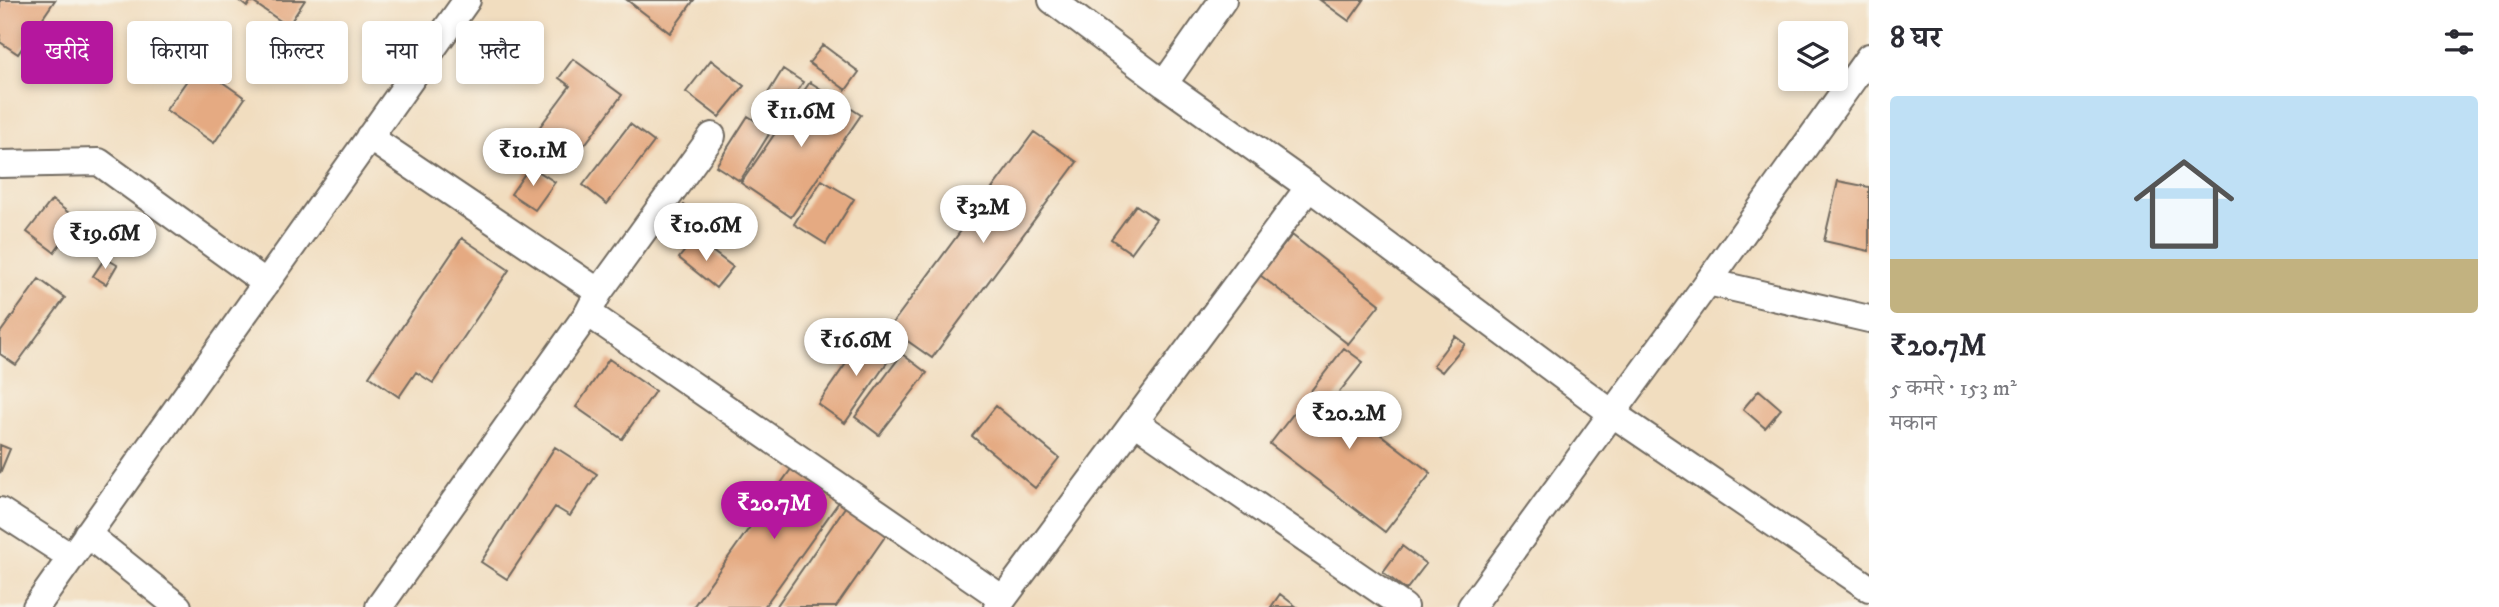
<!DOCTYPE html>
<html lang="hi">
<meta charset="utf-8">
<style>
:root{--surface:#fff;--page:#f7f7f7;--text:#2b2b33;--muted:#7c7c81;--accent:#b5179e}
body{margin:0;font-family:"IM FELL DW Pica","Noto Serif Devanagari",serif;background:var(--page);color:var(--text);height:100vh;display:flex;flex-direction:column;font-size:26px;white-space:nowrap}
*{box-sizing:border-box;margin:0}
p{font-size:23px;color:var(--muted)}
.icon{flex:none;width:38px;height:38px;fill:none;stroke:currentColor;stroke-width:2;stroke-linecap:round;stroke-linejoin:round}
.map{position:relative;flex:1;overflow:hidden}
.sheet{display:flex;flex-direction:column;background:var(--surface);width:630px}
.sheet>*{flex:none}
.top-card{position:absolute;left:21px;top:21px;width:665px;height:63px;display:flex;gap:14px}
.controls{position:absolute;left:1778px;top:21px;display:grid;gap:14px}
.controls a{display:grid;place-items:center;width:70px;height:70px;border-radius:7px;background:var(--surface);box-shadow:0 4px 10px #0003;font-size:35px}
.price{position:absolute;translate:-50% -60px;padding:0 16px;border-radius:24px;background:#fff;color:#222;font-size:23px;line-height:46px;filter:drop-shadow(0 2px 4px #0008)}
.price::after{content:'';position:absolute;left:50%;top:42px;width:21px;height:16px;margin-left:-10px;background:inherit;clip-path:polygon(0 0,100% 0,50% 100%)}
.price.current{background:var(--accent);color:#fff}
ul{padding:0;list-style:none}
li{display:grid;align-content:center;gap:14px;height:371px;padding:0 21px}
li span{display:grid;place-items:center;height:217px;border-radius:7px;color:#555}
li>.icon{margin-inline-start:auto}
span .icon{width:126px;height:126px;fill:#fffc;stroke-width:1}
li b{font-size:30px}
h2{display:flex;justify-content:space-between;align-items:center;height:84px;padding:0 21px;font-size:30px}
.pill{padding:0 24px;border-radius:7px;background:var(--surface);box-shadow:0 4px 10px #0003;font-size:24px;line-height:63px}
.pill.current{background:var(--accent);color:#fff}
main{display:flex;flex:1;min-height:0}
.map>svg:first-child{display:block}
</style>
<main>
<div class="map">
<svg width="1869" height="607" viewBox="0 0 1869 607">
<rect width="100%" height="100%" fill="#f7f3e8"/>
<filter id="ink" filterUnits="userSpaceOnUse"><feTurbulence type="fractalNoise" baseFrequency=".0143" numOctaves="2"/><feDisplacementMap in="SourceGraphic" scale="14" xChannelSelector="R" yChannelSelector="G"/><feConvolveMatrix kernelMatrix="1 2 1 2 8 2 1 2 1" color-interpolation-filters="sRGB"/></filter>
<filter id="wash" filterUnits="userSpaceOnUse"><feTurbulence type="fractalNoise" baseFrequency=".00686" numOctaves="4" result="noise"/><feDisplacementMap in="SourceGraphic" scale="28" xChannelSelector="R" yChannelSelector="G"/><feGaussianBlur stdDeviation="1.57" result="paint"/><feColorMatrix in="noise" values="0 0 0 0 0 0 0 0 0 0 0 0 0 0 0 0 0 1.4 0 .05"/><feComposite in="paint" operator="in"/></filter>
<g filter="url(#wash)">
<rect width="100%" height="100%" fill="#f1ddbf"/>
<g id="blocks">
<path fill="#e5aa82" d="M0,0H55L18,54L0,42Z
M238,0H305L288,26L251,1L247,7Z
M627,0H694L670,33Z
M1320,0H1364L1349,21Z
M823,45L859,72L846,90L809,63Z
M573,59L622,95L571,163L533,136L570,86L559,78Z
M711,60L744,86L719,117L686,92Z
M198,65L245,98L214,143L166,110Z
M783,69L803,82L777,123L757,111Z
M810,82L861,115L791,217L741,183Z
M748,116L771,131L740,181L716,166Z
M630,124L654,142L607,204L583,185Z
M1034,132L1077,162L932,358L889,328Z
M530,166L555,182L535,210L511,194Z
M822,180L854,199L826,244L794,224Z
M1838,181L1869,187V251L1824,241Z
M52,200L78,220L54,252L27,232Z
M684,205L706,223L697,234L675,216Z
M1136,205L1156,219L1131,253L1111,239Z
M1292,235L1380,304L1348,344L1260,275Z
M462,238L509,270L433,383L416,372L399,397L369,376Z
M695,238L733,267L716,288L679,258Z
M105,258L117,265L106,284L93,276Z
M39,279L65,298L16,365L0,354V333Z
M868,332L895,351L845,423L818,404Z
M1455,336L1465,344L1442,372L1433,365Z
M1344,348L1363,362L1334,399L1431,473L1385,532L1270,444Z
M902,354L927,373L879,435L855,417Z
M609,359L655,391L622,439L576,407Z
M1759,390L1781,409L1765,428L1743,409Z
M996,406L1059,458L1035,488L972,436Z
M0,445L10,449L0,473Z
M555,447L597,474L570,516L555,507L507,579L481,562Z
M799,458L846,492L764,607H693Z
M850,500L891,528L836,607H776Z
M1402,546L1426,564L1406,590L1383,572Z
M1280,594L1297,607H1271Z"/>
</g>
</g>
<g filter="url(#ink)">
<use href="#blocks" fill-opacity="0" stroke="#70695f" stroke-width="2"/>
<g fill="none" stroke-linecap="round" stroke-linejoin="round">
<g stroke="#70695f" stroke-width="30">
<path id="street" d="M1052,0L1164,84L1309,187L1613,414L1869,588
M1164,84L1223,0
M369,137L599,292
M0,164L99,162L266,283
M1708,282L1869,319
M588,313L1003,599
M1135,422L1404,607
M0,511L71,557
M87,534L178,607
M36,607L467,0
M379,607L588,313L599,292L712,136
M997,607L1309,187
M1471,607L1708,282L1869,57"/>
</g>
<use href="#street" stroke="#fff" stroke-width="26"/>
</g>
</g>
</svg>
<div class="controls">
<a><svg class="icon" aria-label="layers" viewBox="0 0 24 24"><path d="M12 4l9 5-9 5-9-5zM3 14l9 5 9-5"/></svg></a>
</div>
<b class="price" style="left:801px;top:149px">₹11.6M</b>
<b class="price" style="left:533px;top:188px">₹10.1M</b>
<b class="price" style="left:983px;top:245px">₹32M</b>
<b class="price" style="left:706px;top:263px">₹10.6M</b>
<b class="price" style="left:105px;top:271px">₹19.6M</b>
<b class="price" style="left:856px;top:378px">₹16.6M</b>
<b class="price" style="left:1349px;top:451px">₹20.2M</b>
<b class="price current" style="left:774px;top:541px">₹20.7M</b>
<div class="top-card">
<a class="pill current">खरीदें</a>
<a class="pill">किराया</a>
<a class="pill">फ़िल्टर</a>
<a class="pill">नया</a>
<a class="pill">फ़्लैट</a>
</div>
</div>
<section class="sheet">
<h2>8 घर<svg class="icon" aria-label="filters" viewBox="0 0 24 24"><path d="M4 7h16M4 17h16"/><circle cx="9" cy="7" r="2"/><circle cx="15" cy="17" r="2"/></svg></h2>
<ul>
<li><span style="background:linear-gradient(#bfe0f5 75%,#c2b280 0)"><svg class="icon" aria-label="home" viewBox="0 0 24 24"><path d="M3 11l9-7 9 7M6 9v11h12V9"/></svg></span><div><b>₹20.7M</b><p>5 कमरे · 153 m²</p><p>मकान</p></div></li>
</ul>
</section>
</main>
